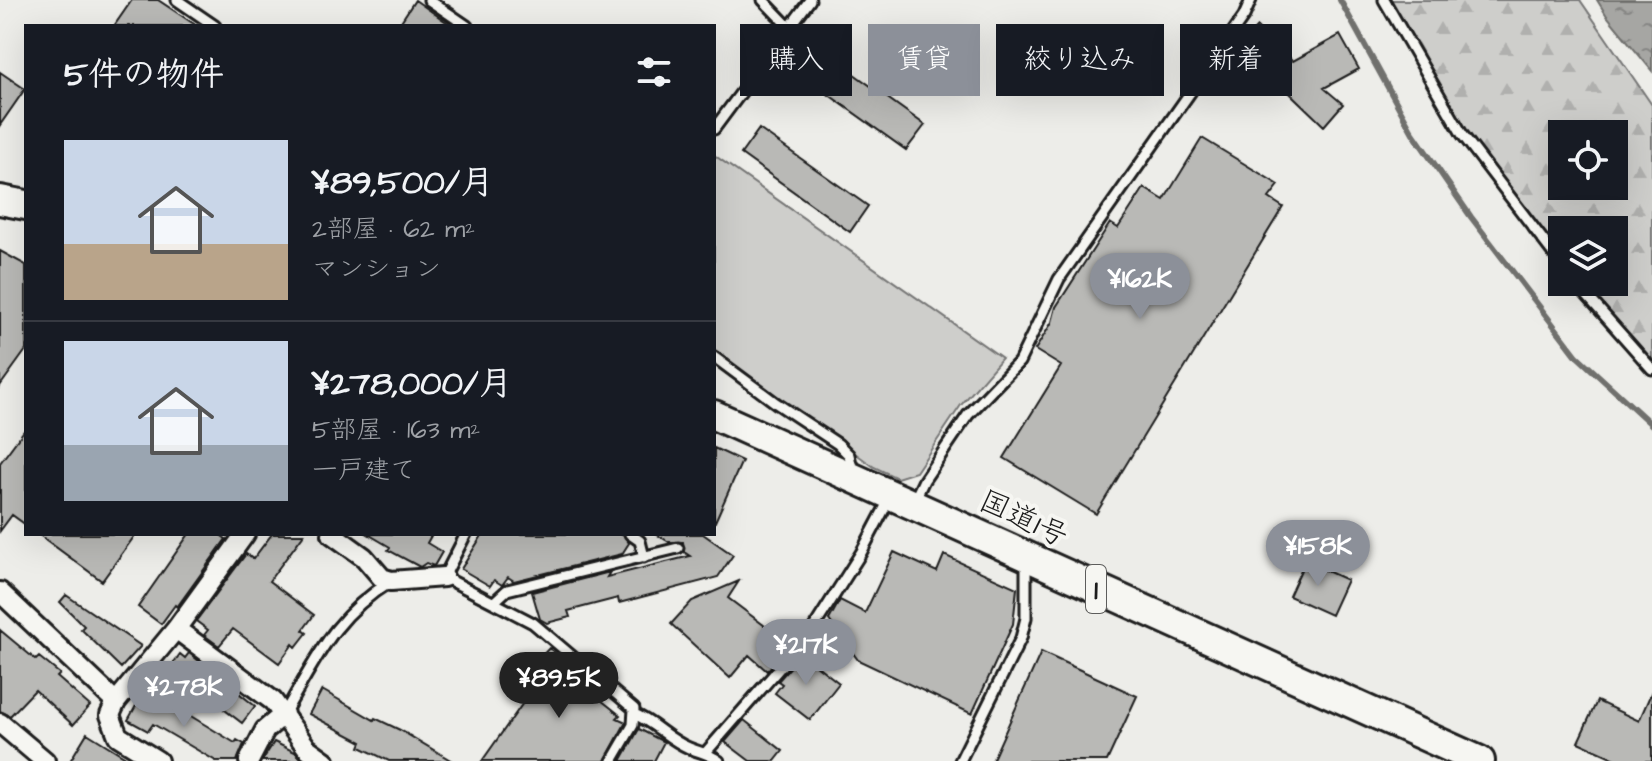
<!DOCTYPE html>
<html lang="ja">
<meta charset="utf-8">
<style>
:root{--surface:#171b24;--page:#20242c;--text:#f1f3f6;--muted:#9ea1a6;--line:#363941;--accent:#8c9099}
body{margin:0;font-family:"Architects Daughter","Klee One",sans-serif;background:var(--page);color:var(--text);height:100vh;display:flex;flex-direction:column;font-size:30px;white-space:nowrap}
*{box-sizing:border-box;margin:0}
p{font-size:26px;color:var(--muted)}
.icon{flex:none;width:44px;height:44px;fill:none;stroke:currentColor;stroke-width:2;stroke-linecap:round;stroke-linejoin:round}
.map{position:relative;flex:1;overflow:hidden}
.panel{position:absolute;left:24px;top:24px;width:692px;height:512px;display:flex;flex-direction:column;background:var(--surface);border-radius:0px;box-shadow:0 8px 32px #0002}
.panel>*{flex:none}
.top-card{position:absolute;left:740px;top:24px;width:760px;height:72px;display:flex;gap:16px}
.controls{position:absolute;left:1548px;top:120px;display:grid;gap:16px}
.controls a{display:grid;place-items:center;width:80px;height:80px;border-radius:0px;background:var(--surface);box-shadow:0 8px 32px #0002;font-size:40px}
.price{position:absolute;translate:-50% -68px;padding:0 18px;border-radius:28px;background:var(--accent);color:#fff;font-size:26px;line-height:52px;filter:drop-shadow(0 2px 4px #0008)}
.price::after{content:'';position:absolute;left:50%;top:48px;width:24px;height:18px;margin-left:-12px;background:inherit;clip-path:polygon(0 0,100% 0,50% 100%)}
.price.selected{background:#222;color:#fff}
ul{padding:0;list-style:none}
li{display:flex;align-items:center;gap:24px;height:200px;padding:0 40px}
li+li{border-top:2px solid var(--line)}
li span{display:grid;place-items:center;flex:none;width:224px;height:160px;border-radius:0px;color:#555}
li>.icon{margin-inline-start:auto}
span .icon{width:96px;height:96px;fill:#fffc;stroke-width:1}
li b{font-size:34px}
h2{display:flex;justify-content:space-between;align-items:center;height:96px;padding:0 40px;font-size:34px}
.chip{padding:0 28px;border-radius:0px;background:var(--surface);box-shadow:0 8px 32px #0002;font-size:28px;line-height:72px}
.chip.selected{background:var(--accent);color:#fff}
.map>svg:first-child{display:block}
</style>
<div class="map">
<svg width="1652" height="761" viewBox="0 0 1652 761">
<defs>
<pattern id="forest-firs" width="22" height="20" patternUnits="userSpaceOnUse" patternTransform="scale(2)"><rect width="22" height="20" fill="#cececb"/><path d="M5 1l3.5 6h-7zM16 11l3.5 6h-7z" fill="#b0b0ae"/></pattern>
<pattern id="water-ripples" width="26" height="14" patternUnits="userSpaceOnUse" patternTransform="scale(2)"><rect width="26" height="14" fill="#a6a6a3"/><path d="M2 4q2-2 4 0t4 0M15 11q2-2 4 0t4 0" fill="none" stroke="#868684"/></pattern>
</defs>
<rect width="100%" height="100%" fill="#edede9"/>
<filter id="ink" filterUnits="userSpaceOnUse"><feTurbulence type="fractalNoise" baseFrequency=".0125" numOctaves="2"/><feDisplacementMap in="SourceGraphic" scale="16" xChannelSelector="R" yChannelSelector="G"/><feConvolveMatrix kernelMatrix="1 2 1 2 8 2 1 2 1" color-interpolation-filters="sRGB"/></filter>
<g filter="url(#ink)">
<path fill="#cececb" stroke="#757574" stroke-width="2" d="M714,155L1002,358L961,405L916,472L897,478L874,467L714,350Z"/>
<path fill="url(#forest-firs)" stroke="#757574" stroke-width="2" fill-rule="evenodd" d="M1379,0H1580L1652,105V366L1581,282H1614V230H1562V259L1500,182L1385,12ZM1562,134H1614V186H1562Z"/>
<path fill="url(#water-ripples)" stroke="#6f6f6d" stroke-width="2" d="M1597,0H1652V71L1607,16Z"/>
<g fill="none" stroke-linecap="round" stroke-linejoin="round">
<path stroke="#6f6f6d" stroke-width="6" d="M1340,0L1413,133L1471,217L1577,356L1652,425"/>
</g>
<path fill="#b9b9b6" stroke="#1c1c1c" stroke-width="2" d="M132,0H158L197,26H114Z
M415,0L452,26H398Z
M1257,27L1293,61L1340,35L1359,69L1324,88L1343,104L1324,126L1240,45Z
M815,46L925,125L906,150L797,72Z
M0,72L25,89L0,125Z
M759,129L868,206L850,232L741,154Z
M1202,138L1279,185L1269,198L1283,207L1096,514L1004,458L1061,366L1035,350L1052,322L1056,307L1110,223L1118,228L1144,188L1164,200Z
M0,251L26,265V350L0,386Z
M26,428V525L12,515L0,531V463Z
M714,448L742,461L714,524Z
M38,534H136L102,581Z
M189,534H219L226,539L177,607L175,605L161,624L138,607Z
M272,534H304L269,581L314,615L303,630L307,633L296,647L293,644L279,663L233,629L219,646L204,635L208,630L196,621L246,554L253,559Z
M368,534H432L427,543L442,552L434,566L426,563L420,567L388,550L390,547Z
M483,534H623L629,543L622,554L514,581L508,577L502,585L494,580L490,586L461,569Z
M656,534H703L733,555L718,577L619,603L618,598L568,611L570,617L547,623L540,619L532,592L610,572L607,577L690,556L684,552L683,542H669Z
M894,552L937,572L944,555L1017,588L1013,624L972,714L858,660L829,620L840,600L865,613Z
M1305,561L1347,580L1331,615L1289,596Z
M739,581L728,598L790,645L767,671L749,655L730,678L671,624L692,601Z
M66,595L141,646L121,668L81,629L84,626L60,602Z
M0,630L36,660L39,657L60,674L57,677L90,706L73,725L35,690L10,716L0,711Z
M549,648L596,686L591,692L620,715L617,718L626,722L605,761H482L542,676L538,673L542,668L538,664V660Z
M1041,652L1137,696L1107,761H992Z
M189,653L255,706L242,723L170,668L180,654L185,658Z
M802,654L839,683L810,720L775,693L782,684L778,681Z
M322,690L374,720L375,718L400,730L452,761H389L360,747L362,742L309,714Z
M1652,691V761H1620L1578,742L1597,701L1639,721Z
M153,693L235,743L237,740L244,744L237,761H216L153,724L148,731L128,720L142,695L149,699Z
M744,720L783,751L775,761H750L725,742Z
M639,729L664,742L654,761H621Z
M87,733L132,761H70Z
M274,742L295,752L304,761H262Z"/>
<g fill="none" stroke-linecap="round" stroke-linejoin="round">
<g stroke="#1c1c1c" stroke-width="15">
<path id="service" d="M177,0L215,26
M429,0L467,26
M763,0L788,26
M1384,0L1462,134L1562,265
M714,129L810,0
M1575,282L1652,369
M714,357L776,403L838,444L849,455L853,472
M913,503L924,480L968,415L1019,362L1059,279L1244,16L1251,0
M466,534L444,577L533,623L634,709L633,725L612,761
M630,534L640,541L644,557
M494,602L507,590L678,548
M284,714C317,658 333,617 391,581
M634,714C654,722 669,740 689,748C701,753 708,753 719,761
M707,751L811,632L861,553L889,500
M960,761L1021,638L1026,618V559"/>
</g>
<g stroke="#1c1c1c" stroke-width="24">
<path id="minor" d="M332,534L364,557L382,578L391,581L444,577
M0,592L116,702
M176,629L273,701L307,748L325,761
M0,723L45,761
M158,761L118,736L110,715L116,702L176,629L245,534
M249,761L265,730L284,714"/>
</g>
<g stroke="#1c1c1c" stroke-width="34">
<path id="trunk" d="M0,200L26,205
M714,415L1480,761"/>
</g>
<use href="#service" stroke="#f6f6f2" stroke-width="9"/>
<use href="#minor" stroke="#f6f6f2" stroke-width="18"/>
<use href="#trunk" stroke="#f6f6f2" stroke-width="28"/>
</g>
</g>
<g text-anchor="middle" stroke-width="8" stroke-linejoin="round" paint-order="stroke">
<rect fill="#f6f6f2" stroke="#5d5d5c" stroke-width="2" x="1086" y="565" width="20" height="48" rx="6"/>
<g font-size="28" font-weight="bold" fill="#1c1c1c">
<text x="1096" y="599">1</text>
</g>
<g font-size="30" fill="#1c1c1c" stroke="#f6f6f2">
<text transform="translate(1024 518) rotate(25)" y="10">国道1号</text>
</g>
</g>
</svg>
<div class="controls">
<a><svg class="icon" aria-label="locate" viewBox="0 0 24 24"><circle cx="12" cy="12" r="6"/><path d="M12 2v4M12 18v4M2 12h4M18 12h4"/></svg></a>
<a><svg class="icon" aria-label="layers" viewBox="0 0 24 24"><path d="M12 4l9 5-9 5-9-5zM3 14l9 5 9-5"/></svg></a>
</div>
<b class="price" style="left:1140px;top:321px">¥162K</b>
<b class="price" style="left:1318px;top:588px">¥158K</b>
<b class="price" style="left:806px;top:687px">¥217K</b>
<b class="price selected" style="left:559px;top:720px">¥89.5K</b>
<b class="price" style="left:184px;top:729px">¥278K</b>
<div class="top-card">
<a class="chip">購入</a>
<a class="chip selected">賃貸</a>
<a class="chip">絞り込み</a>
<a class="chip">新着</a>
</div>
<section class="panel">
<h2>5件の物件<svg class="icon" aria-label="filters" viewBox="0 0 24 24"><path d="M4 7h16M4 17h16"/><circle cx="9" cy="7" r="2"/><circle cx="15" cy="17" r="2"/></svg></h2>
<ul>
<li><span style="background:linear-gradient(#c9d6e8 65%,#b9a48a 0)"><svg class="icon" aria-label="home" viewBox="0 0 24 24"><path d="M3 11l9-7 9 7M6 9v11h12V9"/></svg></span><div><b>¥89,500/月</b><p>2部屋 · 62 m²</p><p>マンション</p></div></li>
<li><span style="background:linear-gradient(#c9d6e8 65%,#9aa5b1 0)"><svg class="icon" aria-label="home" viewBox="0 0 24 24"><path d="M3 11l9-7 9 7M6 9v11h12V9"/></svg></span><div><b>¥278,000/月</b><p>5部屋 · 163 m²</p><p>一戸建て</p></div></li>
</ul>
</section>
</div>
